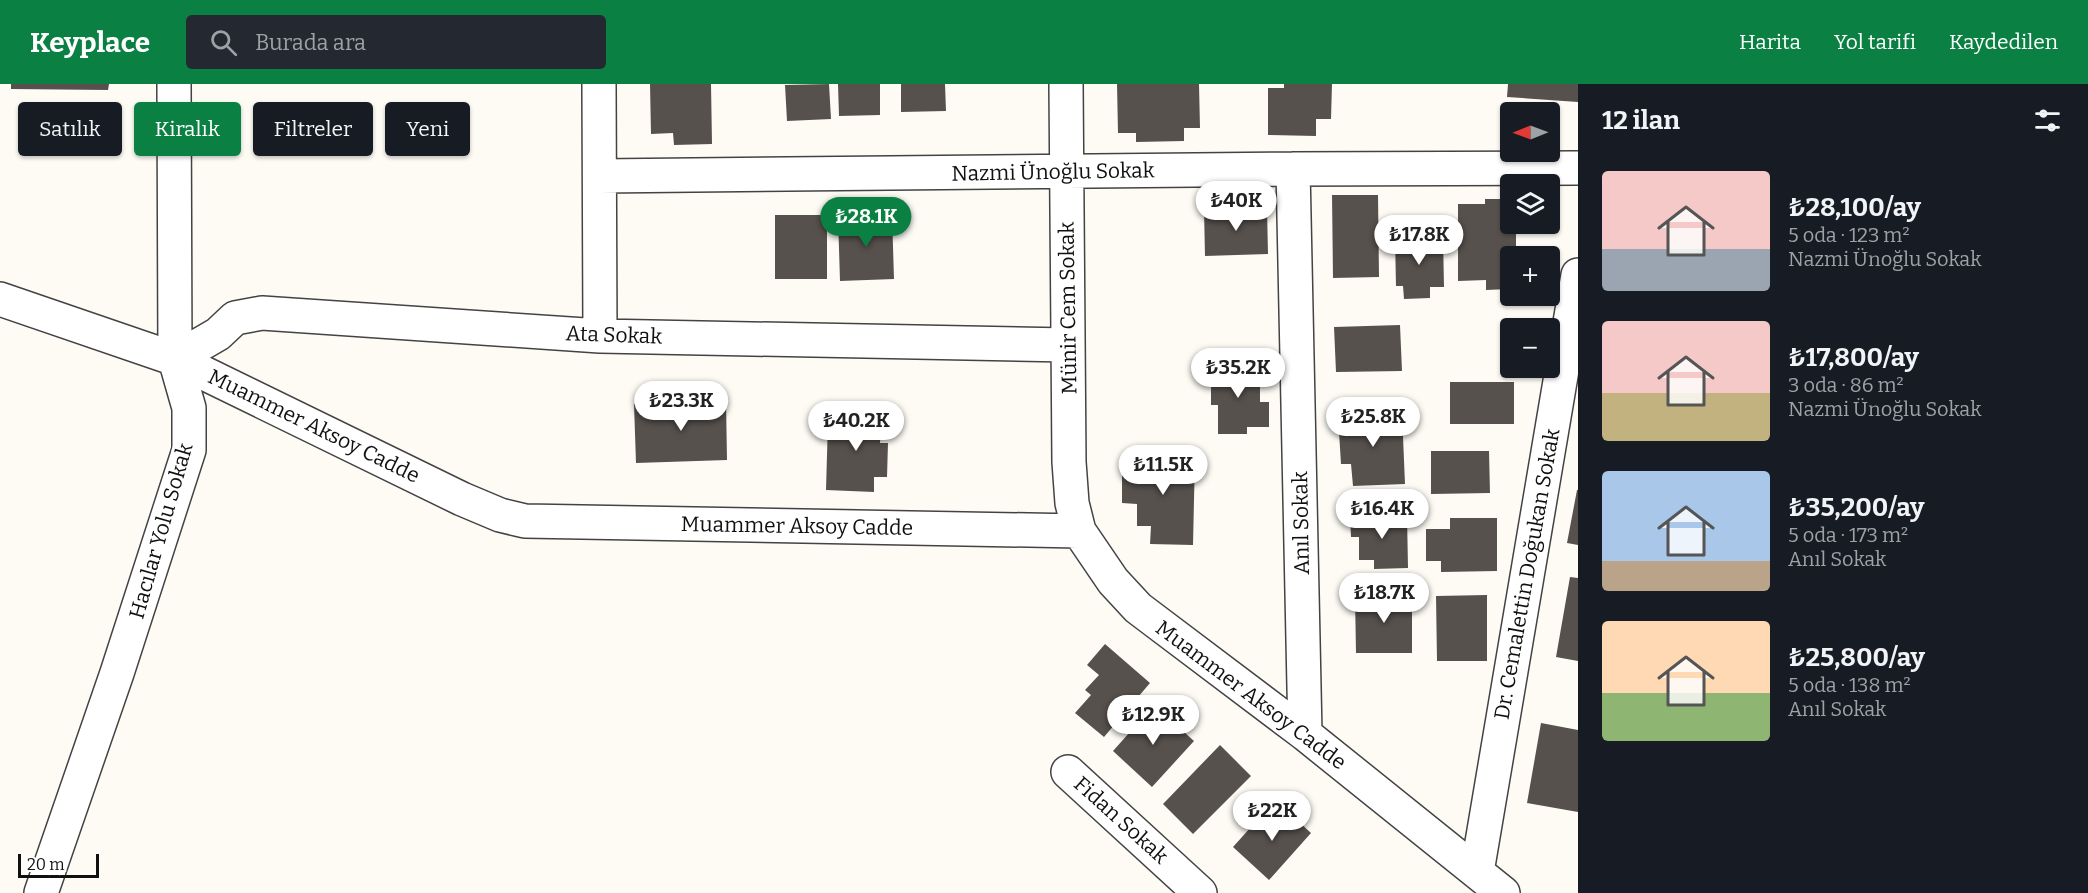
<!DOCTYPE html>
<html lang="tr">
<meta charset="utf-8">
<style>
:root{--surface:#171b24;--page:#242831;--text:#f1f3f6;--muted:#9ea1a6;--accent:#0b8043}
body{margin:0;font-family:Bitter,serif;background:var(--page);color:var(--text);height:100vh;display:flex;flex-direction:column;font-size:22px;white-space:nowrap}
*{box-sizing:border-box;margin:0}
p{font-size:20px;color:var(--muted)}
.icon{flex:none;width:33px;height:33px;fill:none;stroke:currentColor;stroke-width:2;stroke-linecap:round;stroke-linejoin:round}
.map{position:relative;flex:1;overflow:hidden}
.panel{display:flex;flex-direction:column;background:var(--surface);width:510px}
.panel>*{flex:none}
.hud{position:absolute;left:18px;top:18px;width:570px;height:54px;display:flex;gap:12px}
.needle{width:39px;rotate:269deg}
.tools{position:absolute;left:1500px;top:18px;display:grid;gap:12px}
.tools a{display:grid;place-items:center;width:60px;height:60px;border-radius:6px;background:var(--surface);box-shadow:0 2px 4px #0004;font-size:30px}
.scale{position:absolute;left:18px;bottom:15px;width:81px;box-sizing:border-box;padding-left:6px;border:3px solid #101010;border-top:0;font-size:16px;line-height:21px;white-space:nowrap;color:#101010;-webkit-text-stroke:4px #fff;paint-order:stroke}
.price{position:absolute;translate:-50% -51px;padding:0 14px;border-radius:21px;background:#fff;color:#222;font-size:20px;line-height:39px;filter:drop-shadow(0 2px 3px #0008)}
.price::after{content:'';position:absolute;left:50%;top:36px;width:18px;height:14px;margin-left:-9px;background:inherit;clip-path:polygon(0 0,100% 0,50% 100%)}
.price.current{background:var(--accent);color:#fff}
ul{padding:0;list-style:none}
li{display:flex;align-items:center;gap:18px;height:150px;padding:0 24px}
li span{display:grid;place-items:center;flex:none;width:168px;height:120px;border-radius:6px;color:#555}
li>.icon{margin-inline-start:auto}
span .icon{width:72px;height:72px;fill:#fffc;stroke-width:1}
li b{font-size:26px}
h2{display:flex;justify-content:space-between;align-items:center;height:72px;padding:0 24px;font-size:26px}
.pill{padding:0 21px;border-radius:6px;background:var(--surface);box-shadow:0 2px 4px #0004;font-size:21px;line-height:54px}
.pill.current{background:var(--accent);color:#fff}
header{display:flex;align-items:center;gap:36px;box-sizing:border-box;height:84px;padding:0 30px;background:var(--accent);color:#fff}
header strong{font-size:28px}
nav{display:flex;gap:33px;margin-inline-start:auto;font-size:21px}
.search{width:420px;height:54px;background:var(--page);display:flex;align-items:center;gap:15px;box-sizing:border-box;padding:0 21px;border-radius:6px;color:var(--muted);font-size:22px}
main{display:flex;flex:1;min-height:0}
.map>svg:first-child{display:block}
</style>
<header>
<strong>Keyplace</strong>
<div class="search"><svg class="icon" aria-label="search" viewBox="0 0 24 24"><circle cx="10" cy="10" r="6"/><path d="M15 15l6 6"/></svg>Burada ara</div>
<nav><a>Harita</a><a>Yol tarifi</a><a>Kaydedilen</a></nav>
</header>
<main>
<div class="map">
<svg width="1578" height="809" viewBox="0 0 1578 809">
<rect width="100%" height="100%" fill="#fdfbf4"/>
<path fill="#57514d" d="M11,0H109L108,6L11,5Z
M650,0H711L712,60L674,61L673,49L651,50Z
M829,0L831,35L787,37L785,1Z
M838,0H880V31L839,32Z
M901,0H945L946,27L901,28Z
M1117,0H1199L1200,44H1184V57L1136,58V49H1118Z
M1284,0H1332L1331,35H1316V52L1268,51V4H1284Z
M1508,0H1578V18L1507,13Z
M1332,111H1378L1379,193L1333,194Z
M1485,115H1510V140H1516V172H1510V205L1486,206V196L1458,197V120H1485Z
M1267,124L1268,170L1205,172L1204,126Z
M892,130L894,195L840,197L838,132Z
M775,131H827V195H775Z
M1443,153L1444,203H1430V214L1404,215L1403,202H1396L1395,154Z
M1400,241L1402,287L1336,288L1334,243Z
M1211,283H1260V318H1269V343H1247V350H1218V321H1211Z
M1450,298H1514V340H1450Z
M726,317L727,376L636,379L634,320Z
M848,324L881,325L880,359H888L887,393H874V408L826,406L828,336L847,337Z
M1402,329L1405,400L1353,402L1351,380H1341L1338,332Z
M1431,367H1489L1490,409L1431,410Z
M1148,370L1195,371L1193,461L1150,460L1151,442H1137V420L1122,419V377L1150,378Z
M1577,406H1578V461L1567,459Z
M1407,431L1408,484L1374,485V476H1359V453H1351L1350,432Z
M1450,434H1497V487L1441,488V477H1426V445H1450Z
M1570,493L1578,494V577L1556,573Z
M1487,511V577H1437L1436,512Z
M1355,512H1412V569H1356Z
M1105,560L1150,599L1104,653L1075,629L1091,611L1085,606L1099,591L1087,581Z
M1154,621L1194,657L1152,703L1113,667Z
M1541,639L1578,646V728L1527,719Z
M1220,661L1251,692L1193,750L1163,720Z
M1268,724L1282,736L1286,726L1311,749L1269,796L1233,763Z"/>
<g fill="none" stroke-linecap="round" stroke-linejoin="round">
<g stroke="#434343" stroke-width="36">
<path id="minor" d="M599,0L600,252
M1066,0L1069,378L1072,419L1079,447
M1293,85L1305,650
M600,92L1293,85L1578,84
M0,215L175,275L462,415L500,431L525,437L1079,447L1113,497L1138,524L1305,650L1503,809
M175,275L218,250L235,234L262,229L600,252L1068,261
M1068,688L1200,809
M1477,788L1578,191
M41,809L117,589L189,366V324L175,275L174,0"/>
</g>
<use href="#minor" stroke="#fff" stroke-width="33"/>
</g>
<g text-anchor="middle" stroke-width="6" stroke-linejoin="round" paint-order="stroke">
<g font-size="21" fill="#101010" stroke="#fff">
<text transform="translate(1053 88) rotate(-1)" y="7">Nazmi Ünoğlu Sokak</text>
<text transform="translate(1068 224) rotate(-91)" y="7">Münir Cem Sokak</text>
<text transform="translate(614 251) rotate(2)" y="7">Ata Sokak</text>
<text transform="translate(314 342) rotate(26)" y="7">Muammer Aksoy Cadde</text>
<text transform="translate(1301 439) rotate(-91)" y="7">Anıl Sokak</text>
<text transform="translate(797 442) rotate(1)" y="7">Muammer Aksoy Cadde</text>
<text transform="translate(161 447) rotate(-74)" y="7">Hacılar Yolu Sokak</text>
<text transform="translate(1527 490) rotate(-80)" y="7">Dr. Cemalettin Doğukan Sokak</text>
<text transform="translate(1251 611) rotate(37)" y="7">Muammer Aksoy Cadde</text>
<text transform="translate(1121 736) rotate(42)" y="7">Fidan Sokak</text>
</g>
</g>
</svg>
<div class="tools">
<a><svg class="needle" viewBox="-14 -14 28 28"><path d="M0-13l5 13h-10z" fill="#e53935"/><path d="M0 13l5-13h-10z" fill="#9ea1a6"/></svg></a>
<a><svg class="icon" aria-label="layers" viewBox="0 0 24 24"><path d="M12 4l9 5-9 5-9-5zM3 14l9 5 9-5"/></svg></a>
<a>+</a>
<a>−</a>
</div>
<div class="scale">20 m</div>
<b class="price" style="left:1236px;top:148px">₺40K</b>
<b class="price current" style="left:866px;top:164px">₺28.1K</b>
<b class="price" style="left:1419px;top:182px">₺17.8K</b>
<b class="price" style="left:1238px;top:315px">₺35.2K</b>
<b class="price" style="left:681px;top:348px">₺23.3K</b>
<b class="price" style="left:1373px;top:364px">₺25.8K</b>
<b class="price" style="left:856px;top:368px">₺40.2K</b>
<b class="price" style="left:1163px;top:412px">₺11.5K</b>
<b class="price" style="left:1382px;top:456px">₺16.4K</b>
<b class="price" style="left:1384px;top:540px">₺18.7K</b>
<b class="price" style="left:1153px;top:662px">₺12.9K</b>
<b class="price" style="left:1272px;top:758px">₺22K</b>
<div class="hud">
<a class="pill">Satılık</a>
<a class="pill current">Kiralık</a>
<a class="pill">Filtreler</a>
<a class="pill">Yeni</a>
</div>
</div>
<section class="panel">
<h2>12 ilan<svg class="icon" aria-label="filters" viewBox="0 0 24 24"><path d="M4 7h16M4 17h16"/><circle cx="9" cy="7" r="2"/><circle cx="15" cy="17" r="2"/></svg></h2>
<ul>
<li><span style="background:linear-gradient(#f6c9c9 65%,#9aa5b1 0)"><svg class="icon" aria-label="home" viewBox="0 0 24 24"><path d="M3 11l9-7 9 7M6 9v11h12V9"/></svg></span><div><b>₺28,100/ay</b><p>5 oda · 123 m²</p><p>Nazmi Ünoğlu Sokak</p></div></li>
<li><span style="background:linear-gradient(#f6c9c9 60%,#c2b280 0)"><svg class="icon" aria-label="home" viewBox="0 0 24 24"><path d="M3 11l9-7 9 7M6 9v11h12V9"/></svg></span><div><b>₺17,800/ay</b><p>3 oda · 86 m²</p><p>Nazmi Ünoğlu Sokak</p></div></li>
<li><span style="background:linear-gradient(#a9c7e8 75%,#b9a48a 0)"><svg class="icon" aria-label="home" viewBox="0 0 24 24"><path d="M3 11l9-7 9 7M6 9v11h12V9"/></svg></span><div><b>₺35,200/ay</b><p>5 oda · 173 m²</p><p>Anıl Sokak</p></div></li>
<li><span style="background:linear-gradient(#ffd9b3 60%,#8fb573 0)"><svg class="icon" aria-label="home" viewBox="0 0 24 24"><path d="M3 11l9-7 9 7M6 9v11h12V9"/></svg></span><div><b>₺25,800/ay</b><p>5 oda · 138 m²</p><p>Anıl Sokak</p></div></li>
</ul>
</section>
</main>
